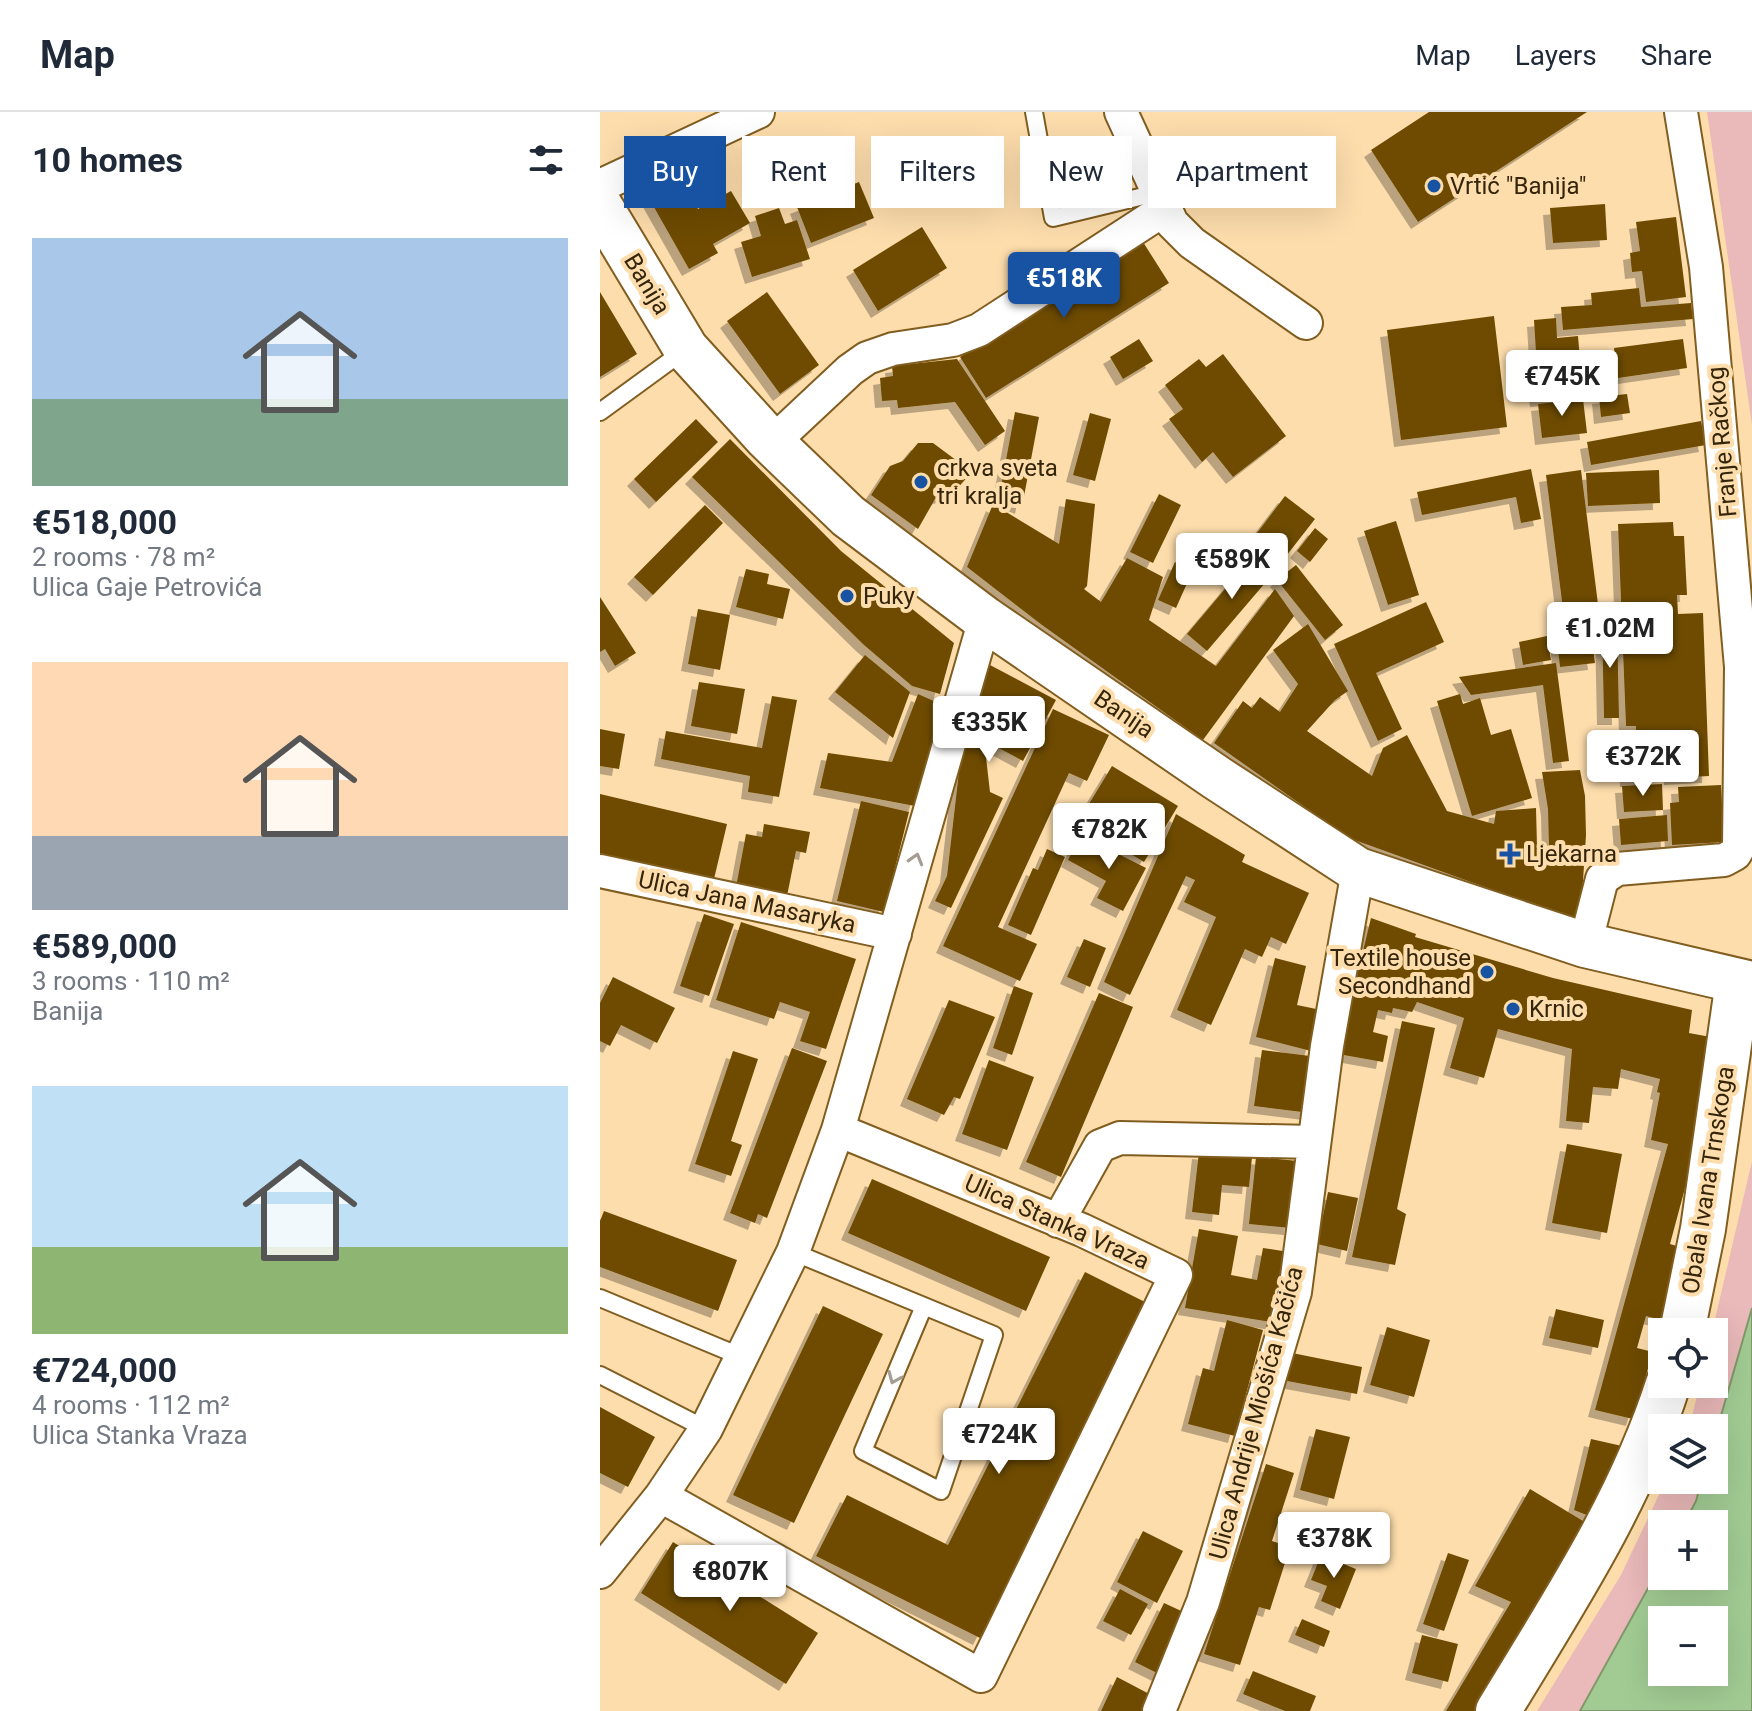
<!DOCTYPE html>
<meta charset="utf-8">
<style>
:root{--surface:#fff;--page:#f2f2f3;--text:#1f2937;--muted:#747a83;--line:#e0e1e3;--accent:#1752a3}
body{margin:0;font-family:Roboto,sans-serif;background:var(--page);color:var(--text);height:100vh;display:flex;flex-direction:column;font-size:30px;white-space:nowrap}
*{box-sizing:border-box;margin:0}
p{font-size:26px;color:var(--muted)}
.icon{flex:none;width:44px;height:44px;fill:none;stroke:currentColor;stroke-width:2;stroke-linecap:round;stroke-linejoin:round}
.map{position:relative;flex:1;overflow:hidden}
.panel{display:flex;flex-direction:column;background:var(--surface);width:600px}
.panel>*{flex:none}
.hud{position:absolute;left:24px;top:24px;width:760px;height:72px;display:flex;gap:16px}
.buttons{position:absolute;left:1048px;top:1206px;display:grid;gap:16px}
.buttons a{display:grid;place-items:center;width:80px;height:80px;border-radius:0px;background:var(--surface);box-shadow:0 8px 32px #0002;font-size:40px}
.price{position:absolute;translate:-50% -68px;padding:0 18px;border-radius:8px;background:#fff;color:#222;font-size:26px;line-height:52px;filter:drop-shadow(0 2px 4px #0008)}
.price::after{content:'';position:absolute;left:50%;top:48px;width:24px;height:18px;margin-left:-12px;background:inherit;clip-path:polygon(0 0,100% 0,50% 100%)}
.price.selected{background:var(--accent);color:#fff}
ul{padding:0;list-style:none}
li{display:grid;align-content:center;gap:16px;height:424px;padding:0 32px}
li span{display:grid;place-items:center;height:248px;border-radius:0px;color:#555}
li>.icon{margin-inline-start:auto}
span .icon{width:144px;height:144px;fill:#fffc;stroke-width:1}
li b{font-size:34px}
h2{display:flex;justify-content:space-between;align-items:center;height:96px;padding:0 32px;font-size:34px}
.tag{padding:0 28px;border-radius:0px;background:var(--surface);box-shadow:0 8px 32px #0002;font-size:28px;line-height:72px}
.tag.selected{background:var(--accent);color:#fff}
header{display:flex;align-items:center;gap:48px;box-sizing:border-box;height:112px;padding:0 40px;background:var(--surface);border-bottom:2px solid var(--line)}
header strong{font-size:38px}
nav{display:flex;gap:44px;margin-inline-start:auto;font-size:28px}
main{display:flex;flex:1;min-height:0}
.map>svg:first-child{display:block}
</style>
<header>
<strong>Map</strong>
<nav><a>Map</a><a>Layers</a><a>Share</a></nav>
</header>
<main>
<section class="panel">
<h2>10 homes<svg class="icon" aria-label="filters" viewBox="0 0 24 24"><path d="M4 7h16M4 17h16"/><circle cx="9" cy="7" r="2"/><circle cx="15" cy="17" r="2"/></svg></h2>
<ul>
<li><span style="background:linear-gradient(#a9c7e8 65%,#7fa58c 0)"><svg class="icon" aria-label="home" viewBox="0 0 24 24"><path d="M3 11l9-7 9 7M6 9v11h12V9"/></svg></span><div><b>€518,000</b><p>2 rooms · 78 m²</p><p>Ulica Gaje Petrovića</p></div></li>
<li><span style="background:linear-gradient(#ffd9b3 70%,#9aa5b1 0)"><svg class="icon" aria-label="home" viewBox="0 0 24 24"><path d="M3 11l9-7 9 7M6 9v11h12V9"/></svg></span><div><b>€589,000</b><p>3 rooms · 110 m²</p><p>Banija</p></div></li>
<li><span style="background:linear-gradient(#bfe0f5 65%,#8fb573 0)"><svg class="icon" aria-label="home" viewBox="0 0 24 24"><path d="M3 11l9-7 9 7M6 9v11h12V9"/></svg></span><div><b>€724,000</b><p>4 rooms · 112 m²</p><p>Ulica Stanka Vraza</p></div></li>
</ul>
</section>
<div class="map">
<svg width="1152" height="1599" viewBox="0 0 1152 1599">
<defs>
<filter id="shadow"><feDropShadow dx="-7" dy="7" stdDeviation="0" flood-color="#0004"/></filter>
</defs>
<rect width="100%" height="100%" fill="#fdddac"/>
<path fill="#eab9b9" d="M1107,0H1152V313Z
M1152,1049V1196L1114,1328V1316H1089L1100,1272H1114V1220H1112Z
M1066,1368H1102L1096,1389L1084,1412H1062V1451L980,1599H937L1021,1463Z"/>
<path fill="#a2cb93" stroke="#81996a" stroke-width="2" fill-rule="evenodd" d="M1152,1196V1599H980L1062,1451V1464H1114V1412H1084L1096,1389L1102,1368H1114V1328ZM1062,1508H1114V1560H1062Z"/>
<path fill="#6e4c04" filter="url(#shadow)" d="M829,0H987L818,110L771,38Z
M75,56L98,97L131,79L150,111L113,132L118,141L89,157L42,74Z
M259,70L274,106L211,131L197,95Z
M1005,92L1007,128L953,131L950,96Z
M179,96L185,112L197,108L210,147L152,165L141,130L161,124L155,104Z
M1076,105L1086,185L1046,190L1042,159L1032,160L1030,141L1040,139L1036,110Z
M322,115L347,156L278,199L253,158Z
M543,130L569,171L386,286L360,245Z
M1039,176L1041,195L1091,191L1093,207L963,218L961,195L992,193L991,181Z
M0,180L37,242L0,265Z
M167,180L219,253L180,282L127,209Z
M894,204L907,315L801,328L787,218Z
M956,206L957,226L978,224L983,284L937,288L935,271L926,272L923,242L936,241L934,208Z
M539,227L553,249L523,267L510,245Z
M1083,227L1087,256L1018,266L1014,236Z
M623,242L686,324L633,365L613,340L602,350L569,307L583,297L565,273L599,247L606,255Z
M357,247L405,319L385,333L355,290L298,296L297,288L282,289L280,266L293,264L292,254Z
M1027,282L1030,301L1001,305L999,285Z
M983,287L987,321L942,326L938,292Z
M415,300L439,305L422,395L399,385Z
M490,301L511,307L495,369L473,363Z
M96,307L118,330L56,390L34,367Z
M1101,309L1106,333L991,353L987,330Z
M130,327L241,439L354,531L340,582L312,574L264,533L92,365Z
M318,331H333L372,360L354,380L335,387L318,417L271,383L290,354L303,349Z
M931,357L941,407L921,411L916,385L822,403L817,380Z
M981,358L1000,508L965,513L946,363Z
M1059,358L1060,391L988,394L986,361Z
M559,382L581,393L553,451L530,440Z
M685,384L715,407L683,448L654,425Z
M466,387L495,392L487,474L484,477L501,490L527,446L563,465L549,508L616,554L675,477L694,504L603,628L442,513L367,455L393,392L459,432Z
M105,393L123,411L53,483L34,465Z
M796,409L819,483L788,493L764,419Z
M1073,410L1074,424H1084L1087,483H1077L1078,502L1103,501L1109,664L1071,666L1069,627L1036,629V614H1026L1018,412Z
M715,416L728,427L710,450L697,439Z
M657,439L677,457L607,539L587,522Z
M575,450L593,458L576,496L558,488Z
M696,453L743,513L725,528L677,468Z
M146,457L169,462L167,472L190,477L183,507L136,495Z
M0,485L36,541L15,554L5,537L0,540Z
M826,490L844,530L776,561L802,617L778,629L734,532Z
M98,497L130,503L120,558L88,552Z
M1002,511H1017L1019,606H1004Z
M708,512L748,579L735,588L707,619L772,664L783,636L807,623L847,699L894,712L896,699L936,696L937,734L949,736L948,697L942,660L980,658L985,684L986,723L982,784L976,808L749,726L614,631L643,589L652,596L660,585L680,600L698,572L673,538Z
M990,515L995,551L960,555L956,519Z
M947,524L951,548L923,553L919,530Z
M265,543L310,580L293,626L235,580Z
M956,551L969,649L953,651L943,573L871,583L859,565Z
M390,553L456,588L423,649L384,628L390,680L403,686L351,796L335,789L347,764L364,616Z
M99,570L145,577L137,622L91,614Z
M318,582L345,594L315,694L220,676L228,641L292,650Z
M860,582L863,592L880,586L891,623L911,617L932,686L872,704L837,589Z
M172,584L197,588L179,685L148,680L150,664L61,647L66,619L162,636Z
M453,597L509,623L487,669L469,661L398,815L437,832L420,869L343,834Z
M0,617L25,622L19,657L0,654Z
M1057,636L1058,666L1027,668L1026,638Z
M512,654L578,694L544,750L478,710Z
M1062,672L1063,698L1024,700L1022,674Z
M1121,673L1124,730L1072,733L1070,691L1079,690L1078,675Z
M0,682L127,712L114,767L0,741Z
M261,689L309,700L284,800L237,789Z
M576,702L645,743L642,750L709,781L686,832L671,825L662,845L645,837L611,913L577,898L616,805L584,790L595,768L586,764L530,883L504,870Z
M1067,703L1068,729L1021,733L1019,707Z
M164,712L210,720L206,741L196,739L187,784L136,775L146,722L162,725Z
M481,723L546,756L523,799L497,786L506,769L468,748Z
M447,737L465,745L431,823L408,813L433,756L438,758Z
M104,802L134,812L109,884L80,874Z
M771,806L816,822L815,825L953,866L1092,898L1089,921L1116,926L1095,1039L1070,1132L1080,1135L1061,1208L1046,1204L1037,1236L1053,1240L1033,1307L995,1298L1068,1032L1051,1028L1060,981L1057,980L1060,967L1021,957L1018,977L993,975L989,1011L966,1009L972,937L898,917L884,966L850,956L864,906L817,890L812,900L793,896L792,901L778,898L773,920L788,924L783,950L738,942Z
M141,810L256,847L226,937L200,929L210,900L180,890L174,907L116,888Z
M484,827L506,836L490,875L467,865Z
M675,846L706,854L697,893L721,898L711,939L656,925Z
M13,865L75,896L57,931L21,913L10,934L0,929V891Z
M414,874L433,881L412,943L393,936Z
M499,881L533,895L461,1065L426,1050Z
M349,888L395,905L360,987L354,985L344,1003L307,987Z
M802,909L835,916L797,1097L806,1102L795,1153L752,1145Z
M192,936L227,949L167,1106L158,1102L155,1111L130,1101Z
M662,938L718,945L710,1001L654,994Z
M133,939L158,947L131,1029L142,1033L131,1064L95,1052Z
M389,948L434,965L407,1038L362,1022Z
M967,1032L1022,1042L1007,1121L952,1111Z
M599,1040L652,1045L649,1075L622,1073L619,1103L592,1100Z
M656,1045L698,1049L691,1116L649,1112Z
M272,1067L450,1145L426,1199L248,1121Z
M728,1080L758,1086L747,1139L717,1132Z
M4,1099L137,1148L118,1199L0,1155V1109Z
M599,1117L638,1124L631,1163L657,1168L663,1136L689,1140L677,1211L585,1196Z
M485,1160L549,1192L380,1526L216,1444L247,1383L348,1433Z
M223,1194L283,1222L194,1411L133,1383Z
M956,1197L1004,1208L998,1236L949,1226Z
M627,1208L663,1218L635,1324L588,1312L603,1256L614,1259Z
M787,1215L830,1228L814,1285L770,1273Z
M692,1241L762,1255L757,1282L687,1269Z
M0,1295L55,1325L28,1375L0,1361Z
M716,1317L750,1325L734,1387L700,1378Z
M991,1327L1022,1334L997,1407L974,1398Z
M666,1352L694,1361L672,1429L690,1435L670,1498L659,1495L640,1553L604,1542Z
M930,1377L993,1415L883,1599H846L911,1490L875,1474Z
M543,1419L583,1439L557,1491L517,1470Z
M73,1430L218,1521L186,1572L41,1481Z
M848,1441L869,1448L844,1519L823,1512Z
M721,1443L756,1457L740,1497L721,1489L727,1474L711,1468Z
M520,1477L548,1492L531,1523L503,1509Z
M564,1491L590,1503L561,1563L535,1550Z
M702,1507L730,1519L724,1535L695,1523Z
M822,1523L858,1532L848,1570L812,1561Z
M653,1559L716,1584L710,1599H685L643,1582Z
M517,1565L555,1585L548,1599H501Z"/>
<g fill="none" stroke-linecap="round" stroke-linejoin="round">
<g stroke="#815d1f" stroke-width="20">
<path id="lane" d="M434,0L453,106L556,81
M0,300L85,238
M193,1140L394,1223L341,1379L263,1339L324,1194
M0,1186L142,1245
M0,1263L106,1317"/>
</g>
<g stroke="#815d1f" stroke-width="36">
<path id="street" d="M521,0L572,111L592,131L706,211
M0,74L158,0
M172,331L250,258L267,246L293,237L353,228L379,218L565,97
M0,759L295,822
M985,833L1002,767L1017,757L1124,748L1135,742L1139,735L1141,555L1106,155L1081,0
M238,1018L482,1118L576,1163L381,1564L61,1384L106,1317L193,1140L238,1018L385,507
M458,1109L500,1034L520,1026L714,1030
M0,1460L61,1384
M559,1599L603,1490L695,1180L727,934L758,758"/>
</g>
<g stroke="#815d1f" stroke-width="48">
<path id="secondary" d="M0,94L86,237L167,326L248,404L385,507L617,666L758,758L985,833L1152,872
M1082,1220L1103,1117L1138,869
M898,1599C962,1493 1030,1391 1068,1272"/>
</g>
<use href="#lane" stroke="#fff" stroke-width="16"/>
<use href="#street" stroke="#fff" stroke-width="32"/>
<use href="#secondary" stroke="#fff" stroke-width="44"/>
</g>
<defs><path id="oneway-chevron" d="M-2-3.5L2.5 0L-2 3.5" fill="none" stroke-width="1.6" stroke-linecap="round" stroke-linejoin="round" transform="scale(2)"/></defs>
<g stroke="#a49d91">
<use href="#oneway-chevron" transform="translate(316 747) rotate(-74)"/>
<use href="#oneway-chevron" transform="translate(294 1266) rotate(113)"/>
</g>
<g fill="#1752a3" stroke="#fdddac" stroke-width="3">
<circle cx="834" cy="74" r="8"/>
<circle cx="321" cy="370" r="8"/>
<circle cx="247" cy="484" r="8"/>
<path d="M906 730h8v8h8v8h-8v8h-8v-8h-8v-8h8z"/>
<circle cx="887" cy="860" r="8"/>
<circle cx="913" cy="897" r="8"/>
</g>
<g text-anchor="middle" stroke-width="8" stroke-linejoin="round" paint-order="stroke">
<g font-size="24" fill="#34250b" stroke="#fdddac" text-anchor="start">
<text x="850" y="82">Vrtić "Banija"</text>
<text x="337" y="364">crkva sveta<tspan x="337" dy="28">tri kralja</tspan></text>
<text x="263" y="492">Puky</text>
<text x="926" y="750">Ljekarna</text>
<text x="871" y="854" text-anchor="end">Textile house<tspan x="871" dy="28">Secondhand</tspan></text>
<text x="929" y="905">Krnic</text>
</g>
<g font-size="24" fill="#34250b" stroke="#fdddac">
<text transform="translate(47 172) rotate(59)" y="8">Banija</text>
<text transform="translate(1122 330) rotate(-95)" y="8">Franje Račkog</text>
<text transform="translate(524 602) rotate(34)" y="8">Banija</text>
<text transform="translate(147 790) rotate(12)" y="8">Ulica Jana Masaryka</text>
<text transform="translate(1108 1068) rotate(-81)" y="8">Obala Ivana Trnskoga</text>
<text transform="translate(457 1110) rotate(24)" y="8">Ulica Stanka Vraza</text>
<text transform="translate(656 1301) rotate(-75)" y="8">Ulica Andrije Miošića Kačića</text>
</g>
</g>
</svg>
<div class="buttons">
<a><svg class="icon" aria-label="locate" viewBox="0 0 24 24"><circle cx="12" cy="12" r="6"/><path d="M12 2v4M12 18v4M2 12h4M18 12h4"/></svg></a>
<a><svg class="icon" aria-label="layers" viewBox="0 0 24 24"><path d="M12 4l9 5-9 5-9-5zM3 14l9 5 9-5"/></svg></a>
<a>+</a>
<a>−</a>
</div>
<b class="price selected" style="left:464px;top:208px">€518K</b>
<b class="price" style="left:962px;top:306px">€745K</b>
<b class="price" style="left:632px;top:489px">€589K</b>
<b class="price" style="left:1010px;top:558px">€1.02M</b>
<b class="price" style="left:389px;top:652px">€335K</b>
<b class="price" style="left:1043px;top:686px">€372K</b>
<b class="price" style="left:509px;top:759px">€782K</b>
<b class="price" style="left:399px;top:1364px">€724K</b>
<b class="price" style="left:734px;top:1468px">€378K</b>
<b class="price" style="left:130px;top:1501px">€807K</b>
<div class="hud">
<a class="tag selected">Buy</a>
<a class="tag">Rent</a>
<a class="tag">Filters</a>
<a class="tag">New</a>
<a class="tag">Apartment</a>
</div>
</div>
</main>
